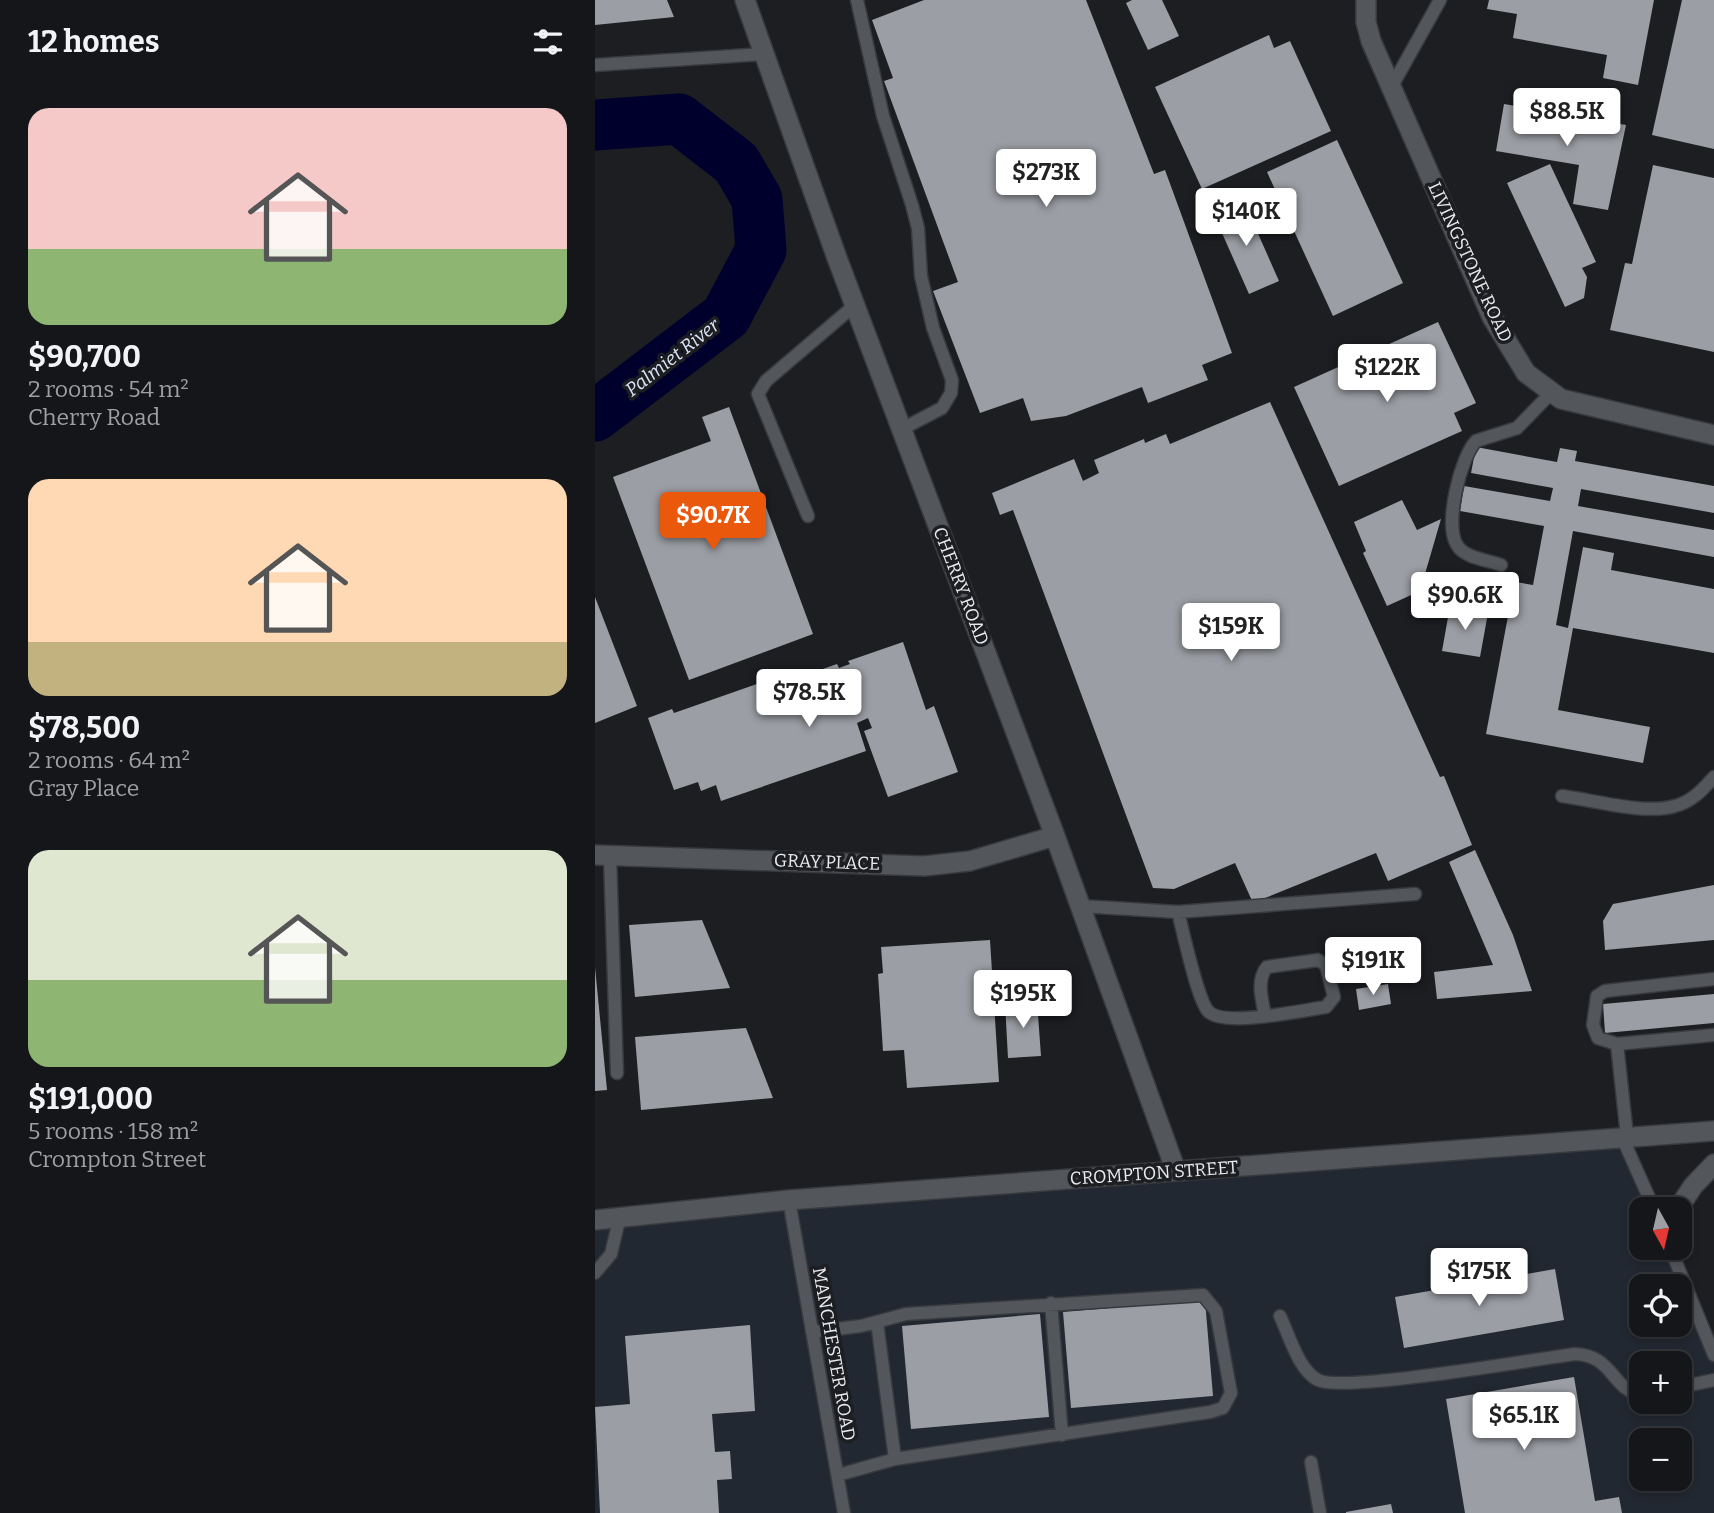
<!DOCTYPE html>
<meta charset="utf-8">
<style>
:root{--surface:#15161a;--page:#1e1f23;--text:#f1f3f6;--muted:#9d9fa2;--line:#343539;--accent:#ea580c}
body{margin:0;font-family:Bitter,serif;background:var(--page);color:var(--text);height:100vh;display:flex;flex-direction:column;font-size:26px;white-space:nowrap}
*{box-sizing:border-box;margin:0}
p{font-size:23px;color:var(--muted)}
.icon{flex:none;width:38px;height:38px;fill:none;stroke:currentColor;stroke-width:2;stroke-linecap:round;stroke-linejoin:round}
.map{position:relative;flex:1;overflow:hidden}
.panel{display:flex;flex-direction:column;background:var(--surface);width:595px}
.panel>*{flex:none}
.needle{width:46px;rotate:172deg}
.tools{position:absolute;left:1034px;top:1197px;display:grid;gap:14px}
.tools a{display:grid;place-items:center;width:63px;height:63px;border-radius:14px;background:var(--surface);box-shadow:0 4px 10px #0003,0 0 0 2px var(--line);font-size:35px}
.price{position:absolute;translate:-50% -60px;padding:0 16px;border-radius:7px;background:#fff;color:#222;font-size:23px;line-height:46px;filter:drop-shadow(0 2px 4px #0008)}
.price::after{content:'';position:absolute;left:50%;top:42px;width:21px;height:16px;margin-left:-10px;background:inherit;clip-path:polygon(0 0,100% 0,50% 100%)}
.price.on{background:var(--accent);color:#fff}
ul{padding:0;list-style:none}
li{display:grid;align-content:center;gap:14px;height:371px;padding:0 28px}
li span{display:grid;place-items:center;height:217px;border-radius:21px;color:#555}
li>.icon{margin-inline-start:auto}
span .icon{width:126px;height:126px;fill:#fffc;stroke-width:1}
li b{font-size:30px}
h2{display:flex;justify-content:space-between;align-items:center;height:84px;padding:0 28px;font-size:30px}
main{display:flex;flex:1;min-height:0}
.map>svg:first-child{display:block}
</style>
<main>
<section class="panel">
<h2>12 homes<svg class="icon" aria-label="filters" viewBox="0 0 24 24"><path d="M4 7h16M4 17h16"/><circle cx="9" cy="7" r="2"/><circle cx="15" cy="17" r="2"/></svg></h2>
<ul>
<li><span style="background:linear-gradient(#f6c9c9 65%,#8fb573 0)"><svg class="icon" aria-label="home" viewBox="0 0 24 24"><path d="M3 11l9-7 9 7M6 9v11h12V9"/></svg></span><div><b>$90,700</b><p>2 rooms · 54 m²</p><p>Cherry Road</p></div></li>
<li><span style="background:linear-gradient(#ffd9b3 75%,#c2b280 0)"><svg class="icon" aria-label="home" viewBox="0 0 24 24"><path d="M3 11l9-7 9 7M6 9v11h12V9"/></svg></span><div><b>$78,500</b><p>2 rooms · 64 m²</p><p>Gray Place</p></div></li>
<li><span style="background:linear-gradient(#dfe7d0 60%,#8fb573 0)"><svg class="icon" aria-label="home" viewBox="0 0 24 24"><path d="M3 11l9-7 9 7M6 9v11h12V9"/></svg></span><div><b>$191,000</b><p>5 rooms · 158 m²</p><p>Crompton Street</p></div></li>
</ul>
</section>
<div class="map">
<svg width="1119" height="1513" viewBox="0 0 1119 1513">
<rect width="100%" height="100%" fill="#1c1e22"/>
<path fill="#222831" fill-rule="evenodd" d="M1028,1134L1059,1209H1046V1248H1075L1119,1351V1513H0V1219ZM1046,1286H1085V1325H1046ZM1046,1363H1085V1402H1046ZM1046,1440H1085V1479H1046Z"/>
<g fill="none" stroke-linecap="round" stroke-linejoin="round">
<path stroke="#00002c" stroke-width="51" d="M0,125L84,119L141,163L162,199L166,250L131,316L0,416"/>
</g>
<path fill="#9b9ea4" d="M0,0H72L79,17L0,25Z
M329,0H491L559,174L570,170L637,353L607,365L613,380L553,403L547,387L471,416L436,421L428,398L385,413L338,291L363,282L289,81L298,78L277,20Z
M537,0H567L584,36L553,50L531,3Z
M894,0H1059L1043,85L1008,78L1012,55L918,38L922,14L892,9Z
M1087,0H1119V149L1057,135Z
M674,35L679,48L695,41L736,131L607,189L560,87Z
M909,104L1031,125L1013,210L978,204L984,165L901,151Z
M742,140L808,283L738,316L672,172Z
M955,164L1001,262L987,268L992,277L989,298L970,307L912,183Z
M1058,165L1119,178V352L1015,330L1030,263L1037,264Z
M649,202L684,281L654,294L619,215Z
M843,322L881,403L859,413L867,431L744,486L699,387Z
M675,402L845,777L849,776L877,845L793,881L781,853L658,903L640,863L579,889L558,888L418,510L405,515L397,493L479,459L488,481L504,473L499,460L549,439L550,443L571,434L575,444Z
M134,407L218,634L94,680L18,477L116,441L107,417Z
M881,447L962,462L965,448L982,451L980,461L1119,486V513L986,489L983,506L1119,530V557L978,531L961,625L973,628L988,547L1019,553L1016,570L1119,589V653L978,628L963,710L1055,727L1048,763L891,734L913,616L902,615L909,580L938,585L949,526L865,511L869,486L955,501L958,488L876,473Z
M807,500L822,530L846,519L825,591L792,606L768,553L771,551L759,522Z
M0,597L42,706L0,723Z
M855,606L893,613L885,657L847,651Z
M308,642L331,710L339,706L363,772L293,797L269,731L277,728L273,718L262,723L271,751L126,801L121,785L106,791L103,782L79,790L53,718L77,709L79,713L185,676L188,683L242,664L244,668L255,664L253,661Z
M880,850L918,935L937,991L842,999L839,972L898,965L854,862Z
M1119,885V940L1010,950L1008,921L1018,904Z
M107,920L135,988L40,997L34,925Z
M395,940L404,1082L312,1088L309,1050L288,1051L283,974L288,973L286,947Z
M0,967L12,1090L0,1091Z
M793,984L796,1004L764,1010L761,989Z
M1119,994V1023L1010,1033L1008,1004Z
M442,1001L446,1056L413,1058L410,1003Z
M151,1028L178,1098L46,1110L40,1037Z
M960,1269L969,1320L809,1348L800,1297Z
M610,1300L618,1396L476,1408L468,1312Z
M445,1314L454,1417L316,1429L307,1326Z
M155,1325L160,1411L117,1414L120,1452L135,1451L137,1479L122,1480L124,1513H5L0,1407L35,1404L30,1336Z
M979,1377L1000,1501L1024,1497L1027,1513H870L851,1399Z
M796,1504L798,1513H751V1512Z"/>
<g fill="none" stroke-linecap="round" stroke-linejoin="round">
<g stroke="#383a3e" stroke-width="15">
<path id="service" d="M262,0L288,116L317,205L323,228L326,276L338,328L357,380L356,393L347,408L307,429
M0,65L170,54
M797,86L845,0
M213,516L163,394L171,381L260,305
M906,565C893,560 869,558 862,545C849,525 865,458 881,441L922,428L956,393
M967,796C998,800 1051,815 1080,806C1097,802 1108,789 1119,777
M15,856L22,1073
M485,906L583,912L820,894
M583,912C588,931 602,998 613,1011C628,1028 708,1010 731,1007L739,997L731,965L723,960L672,967C661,980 667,1000 670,1015
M1022,1044L1003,1038L998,1025L1002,996L1010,991L1119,979
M1032,1136L1022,1044L1119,1035
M1027,1137L1059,1209
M194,1200L249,1513
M1075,1248L1119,1355
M0,1273L16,1254L25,1216
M456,1303L467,1435
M685,1316C694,1335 704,1371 723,1380C747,1393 941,1359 980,1354C1019,1355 1018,1393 1046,1393
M282,1322L300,1459
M217,1332L266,1326L311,1314L608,1295L621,1311L636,1393L628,1408L615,1412L300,1459L243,1475
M1085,1387L1119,1380
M716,1462L725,1513"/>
</g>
<g stroke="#383a3e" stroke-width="22">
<path id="minor" d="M150,0L242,258L460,836L581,1171
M771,0V22L776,41L897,317L931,373L966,399L1119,435
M0,855L329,866L375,861L460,836"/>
</g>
<g stroke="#383a3e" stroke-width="22">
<path id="tertiary" d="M1083,1209L1098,1186L1119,1164
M0,1220L194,1200L1119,1131"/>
</g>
<use href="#service" stroke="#53565b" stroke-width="12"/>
<use href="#minor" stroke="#53565b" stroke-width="19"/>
<use href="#tertiary" stroke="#53565b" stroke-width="19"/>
</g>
<g text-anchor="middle" stroke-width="7" stroke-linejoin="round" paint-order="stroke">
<g font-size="18" fill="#e8eaed" stroke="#1c1e22">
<text transform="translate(875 262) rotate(65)" y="6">LIVINGSTONE ROAD</text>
<text transform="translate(366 586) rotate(69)" y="6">CHERRY ROAD</text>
<text transform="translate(232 862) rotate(2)" y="6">GRAY PLACE</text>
<text transform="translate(559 1173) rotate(-4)" y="6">CROMPTON STREET</text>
<text transform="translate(239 1354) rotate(80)" y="6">MANCHESTER ROAD</text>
</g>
<g font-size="19" font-style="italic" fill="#dbe5f6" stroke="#1c1e22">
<text transform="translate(77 357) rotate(-38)" y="7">Palmiet River</text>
</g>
</g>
</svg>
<div class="tools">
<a><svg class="needle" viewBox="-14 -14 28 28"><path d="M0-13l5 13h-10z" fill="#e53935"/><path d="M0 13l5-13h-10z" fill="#9d9fa2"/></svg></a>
<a><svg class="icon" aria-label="locate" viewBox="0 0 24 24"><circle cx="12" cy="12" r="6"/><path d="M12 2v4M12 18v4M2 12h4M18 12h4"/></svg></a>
<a>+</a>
<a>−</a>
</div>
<b class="price" style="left:972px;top:148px">$88.5K</b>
<b class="price" style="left:451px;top:209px">$273K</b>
<b class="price" style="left:651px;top:248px">$140K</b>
<b class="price" style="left:792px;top:404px">$122K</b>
<b class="price on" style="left:118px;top:552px">$90.7K</b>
<b class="price" style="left:870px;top:632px">$90.6K</b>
<b class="price" style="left:636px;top:663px">$159K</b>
<b class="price" style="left:214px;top:729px">$78.5K</b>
<b class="price" style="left:778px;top:997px">$191K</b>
<b class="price" style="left:428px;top:1030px">$195K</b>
<b class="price" style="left:884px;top:1308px">$175K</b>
<b class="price" style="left:929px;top:1452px">$65.1K</b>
</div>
</main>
